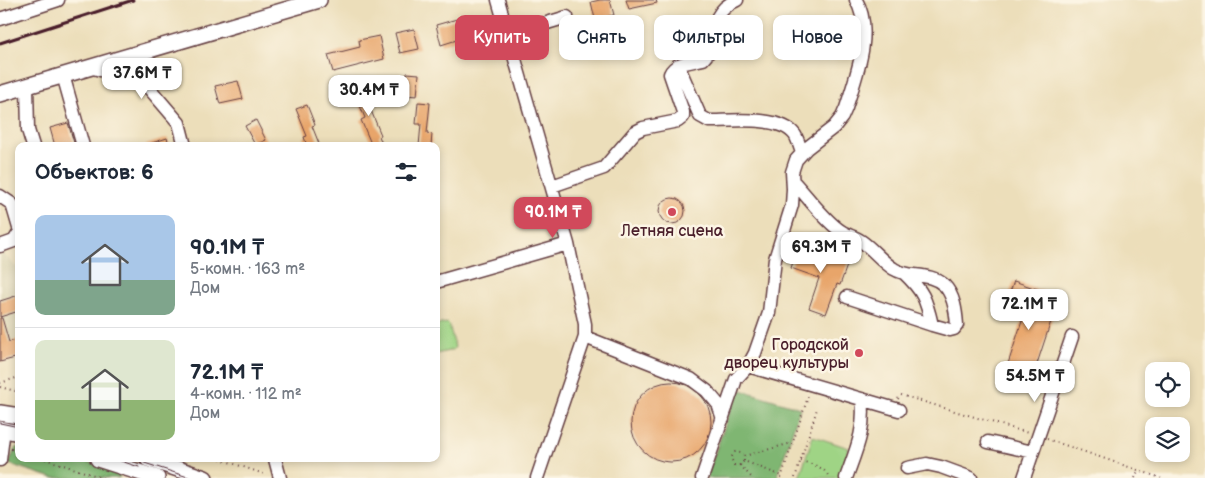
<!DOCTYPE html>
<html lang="ru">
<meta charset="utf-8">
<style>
:root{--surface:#fff;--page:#f2f2f3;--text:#1f2937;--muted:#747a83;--line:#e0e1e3;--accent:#d1495b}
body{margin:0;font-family:"Balsamiq Sans",sans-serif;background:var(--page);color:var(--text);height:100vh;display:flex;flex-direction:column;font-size:19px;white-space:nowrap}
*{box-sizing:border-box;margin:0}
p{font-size:16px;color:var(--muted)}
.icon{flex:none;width:28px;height:28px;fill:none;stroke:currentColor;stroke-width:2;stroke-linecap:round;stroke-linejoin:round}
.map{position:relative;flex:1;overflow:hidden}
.drawer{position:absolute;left:15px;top:142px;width:425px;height:320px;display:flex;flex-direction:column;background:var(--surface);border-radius:10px;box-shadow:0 2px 8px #0003}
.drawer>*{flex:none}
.top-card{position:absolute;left:455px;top:15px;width:475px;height:45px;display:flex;gap:10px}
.tools{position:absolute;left:1145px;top:362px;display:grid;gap:10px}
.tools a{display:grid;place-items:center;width:45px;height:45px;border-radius:10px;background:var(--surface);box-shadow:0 2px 8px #0003;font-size:25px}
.price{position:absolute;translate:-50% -42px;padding:0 11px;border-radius:10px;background:#fff;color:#222;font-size:16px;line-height:32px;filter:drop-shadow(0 1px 2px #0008)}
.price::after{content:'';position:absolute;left:50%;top:30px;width:15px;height:11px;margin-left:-8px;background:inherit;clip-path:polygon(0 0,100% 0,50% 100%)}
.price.selected{background:var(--accent);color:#fff}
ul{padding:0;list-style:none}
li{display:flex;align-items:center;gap:15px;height:125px;padding:0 20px}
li+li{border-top:1px solid var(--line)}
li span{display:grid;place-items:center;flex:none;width:140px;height:100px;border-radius:10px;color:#555}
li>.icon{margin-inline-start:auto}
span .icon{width:60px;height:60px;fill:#fffc;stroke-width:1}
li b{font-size:21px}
h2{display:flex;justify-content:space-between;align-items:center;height:60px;padding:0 20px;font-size:21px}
.chip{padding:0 18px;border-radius:10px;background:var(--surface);box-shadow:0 2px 8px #0003;font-size:18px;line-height:45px}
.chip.selected{background:var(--accent);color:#fff}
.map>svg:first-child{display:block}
</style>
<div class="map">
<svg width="1205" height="478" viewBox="0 0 1205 478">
<rect width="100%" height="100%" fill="#fcf5e5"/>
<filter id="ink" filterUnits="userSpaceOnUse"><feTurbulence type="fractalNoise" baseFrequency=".02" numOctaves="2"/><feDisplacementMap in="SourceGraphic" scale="10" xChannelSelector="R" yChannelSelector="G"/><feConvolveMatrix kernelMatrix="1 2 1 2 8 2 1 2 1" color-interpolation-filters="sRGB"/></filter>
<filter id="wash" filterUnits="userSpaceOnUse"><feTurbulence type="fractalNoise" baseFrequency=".0096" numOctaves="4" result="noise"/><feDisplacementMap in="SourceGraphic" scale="20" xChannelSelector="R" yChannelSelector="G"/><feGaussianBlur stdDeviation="1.12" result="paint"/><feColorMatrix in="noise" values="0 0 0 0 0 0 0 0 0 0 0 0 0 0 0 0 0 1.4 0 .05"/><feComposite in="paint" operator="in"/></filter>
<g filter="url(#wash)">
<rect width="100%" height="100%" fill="#ecdeba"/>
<path fill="#dbd4b4" d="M3,253L16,267L19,266V357L0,362V254Z"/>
<path fill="#9fd485" stroke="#747a58" d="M447,323L449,325L455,347L453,350L436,354V325Z
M813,436L849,448L839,478H799Z"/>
<path fill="#7fb672" stroke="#646a4e" d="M738,389L800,408L777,478H706Z
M19,446V459H79L121,473L119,478H53L9,464L15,449Z"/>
<g id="blocks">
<path fill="#e8a56b" d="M600,0H610L614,15L595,19L591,2Z
M626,0H656L657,3L629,9Z
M457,19L463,38L441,45L436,25Z
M414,29L419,49L400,53L395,33Z
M379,36L384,59L333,72L328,55L360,47L359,40Z
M407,73L419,74L417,96L405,95Z
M238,81L243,99L220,104L215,86Z
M365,86L373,106L370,108L381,135L379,136L383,146H372L361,120L365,118L354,91Z
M418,102L430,103L427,133L432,134L431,146H419L421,124H416Z
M307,105L315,125L312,126L320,146H307L304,137L307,136L296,109Z
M256,120L266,140L255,145L245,126Z
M68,123L75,146H55L50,128Z
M167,138L170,146H146V145Z
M659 211a13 13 0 1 1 26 0a13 13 0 1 1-26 0Z
M799,243L849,260L840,285L837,284L826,314L809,308L819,278L791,268Z
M1014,281L1059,297L1029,388L1003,379L1026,309L1006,303Z
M19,295V311L0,317V301Z
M0,318H2L9,342L19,339V357L0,362Z
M631 422a40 40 0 1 1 80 0a40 40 0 1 1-80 0Z"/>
</g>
</g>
<g filter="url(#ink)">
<use href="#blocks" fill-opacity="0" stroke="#623c40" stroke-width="1"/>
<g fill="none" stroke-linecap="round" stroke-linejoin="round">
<g stroke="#623c40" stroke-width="15">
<path id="minor" d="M498,0L568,244L585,324V337L537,478
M0,19L58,0
M507,35L567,17
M678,65L700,116L709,121C730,121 781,115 795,135C798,140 800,147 802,153
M90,67L125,77L149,88L179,123L185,146
M63,75L83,146
M27,86L28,130L33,146
M793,181C807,196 822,217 838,229C845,235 854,236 861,241C873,249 882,262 894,269C910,279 928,271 944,285C954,295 956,311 957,325L954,329L950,330L932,325L847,297
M552,186L604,168L635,132L643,128L678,121L683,117V112L670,74C675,62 692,62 703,59L709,52C714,29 713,10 737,0
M0,196L12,204L19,228
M0,246L14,241L19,233
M904,273C923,291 926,299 932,325
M436,282L568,244
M585,337L691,379L707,391L718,404L723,419
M748,366L899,410
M988,442L1033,452
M275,459L280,478
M0,460L4,429
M907,468L927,464L941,467L971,478
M702,478L736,379L748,366L755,353L769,313L775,259L792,205L793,189L792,172L796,160L807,148L834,127L842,117L846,108C856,76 874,32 856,0
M846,478C856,450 866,429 862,399
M1024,478L1072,337"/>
</g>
<g stroke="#623c40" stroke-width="18">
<path id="major" d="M0,94L319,0
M0,413L19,416
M0,429L19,433
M98,459L157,478
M148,459L205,478"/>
</g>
<path stroke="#623c40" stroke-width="2" stroke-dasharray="1 4" stroke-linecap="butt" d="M0,383L19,377
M0,387L19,392
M898,399L901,395L1028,433
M1047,439L1161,478
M11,449L19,451
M744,456L792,443
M45,459L103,478
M220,459L267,475
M744,461V456L741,453L735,452L731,458L734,465H740L744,461L782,476
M801,461C811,464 826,467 829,478
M740,465L752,478
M781,478L809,394
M795,478L817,409
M1135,478L1138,471"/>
<use href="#minor" stroke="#fff" stroke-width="12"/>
<use href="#major" stroke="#fff" stroke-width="15"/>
<path stroke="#4a1f2b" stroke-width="1" d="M0,423L19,427
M115,459L139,467
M132,459L191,478"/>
<path stroke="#4a1f2b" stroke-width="3" d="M0,43L133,0"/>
</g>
</g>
<g fill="#d1495b" stroke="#fcf5e5" stroke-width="2">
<circle cx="672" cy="212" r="5"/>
<circle cx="859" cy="353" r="5"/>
</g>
<g text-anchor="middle" stroke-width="5" stroke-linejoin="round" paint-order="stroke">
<g font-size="16" fill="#4a1f2b" stroke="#fcf5e5">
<text x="672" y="236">Летняя сцена</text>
<text x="849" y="350" text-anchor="end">Городской<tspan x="849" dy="18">дворец культуры</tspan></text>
</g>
</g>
</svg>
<div class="tools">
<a><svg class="icon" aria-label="locate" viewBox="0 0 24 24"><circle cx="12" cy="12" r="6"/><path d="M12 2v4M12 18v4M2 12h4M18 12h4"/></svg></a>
<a><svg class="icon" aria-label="layers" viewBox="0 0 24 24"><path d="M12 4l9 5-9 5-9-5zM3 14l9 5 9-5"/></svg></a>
</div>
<b class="price" style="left:142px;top:100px">37.6M ₸</b>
<b class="price" style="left:369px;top:117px">30.4M ₸</b>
<b class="price selected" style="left:553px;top:239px">90.1M ₸</b>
<b class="price" style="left:821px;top:274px">69.3M ₸</b>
<b class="price" style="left:1029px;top:331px">72.1M ₸</b>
<b class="price" style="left:1035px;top:403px">54.5M ₸</b>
<div class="top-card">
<a class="chip selected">Купить</a>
<a class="chip">Снять</a>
<a class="chip">Фильтры</a>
<a class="chip">Новое</a>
</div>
<section class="drawer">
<h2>Объектов: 6<svg class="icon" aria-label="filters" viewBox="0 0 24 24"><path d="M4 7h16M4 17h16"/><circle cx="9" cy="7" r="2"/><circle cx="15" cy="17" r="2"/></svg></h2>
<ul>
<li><span style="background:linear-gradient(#a9c7e8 65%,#7fa58c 0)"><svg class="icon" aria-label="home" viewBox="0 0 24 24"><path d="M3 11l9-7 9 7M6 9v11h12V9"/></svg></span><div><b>90.1M ₸</b><p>5-комн. · 163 m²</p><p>Дом</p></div></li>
<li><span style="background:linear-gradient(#dfe7d0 60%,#8fb573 0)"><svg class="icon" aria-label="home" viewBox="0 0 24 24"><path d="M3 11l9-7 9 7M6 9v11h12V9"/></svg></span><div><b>72.1M ₸</b><p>4-комн. · 112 m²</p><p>Дом</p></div></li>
</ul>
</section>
</div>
